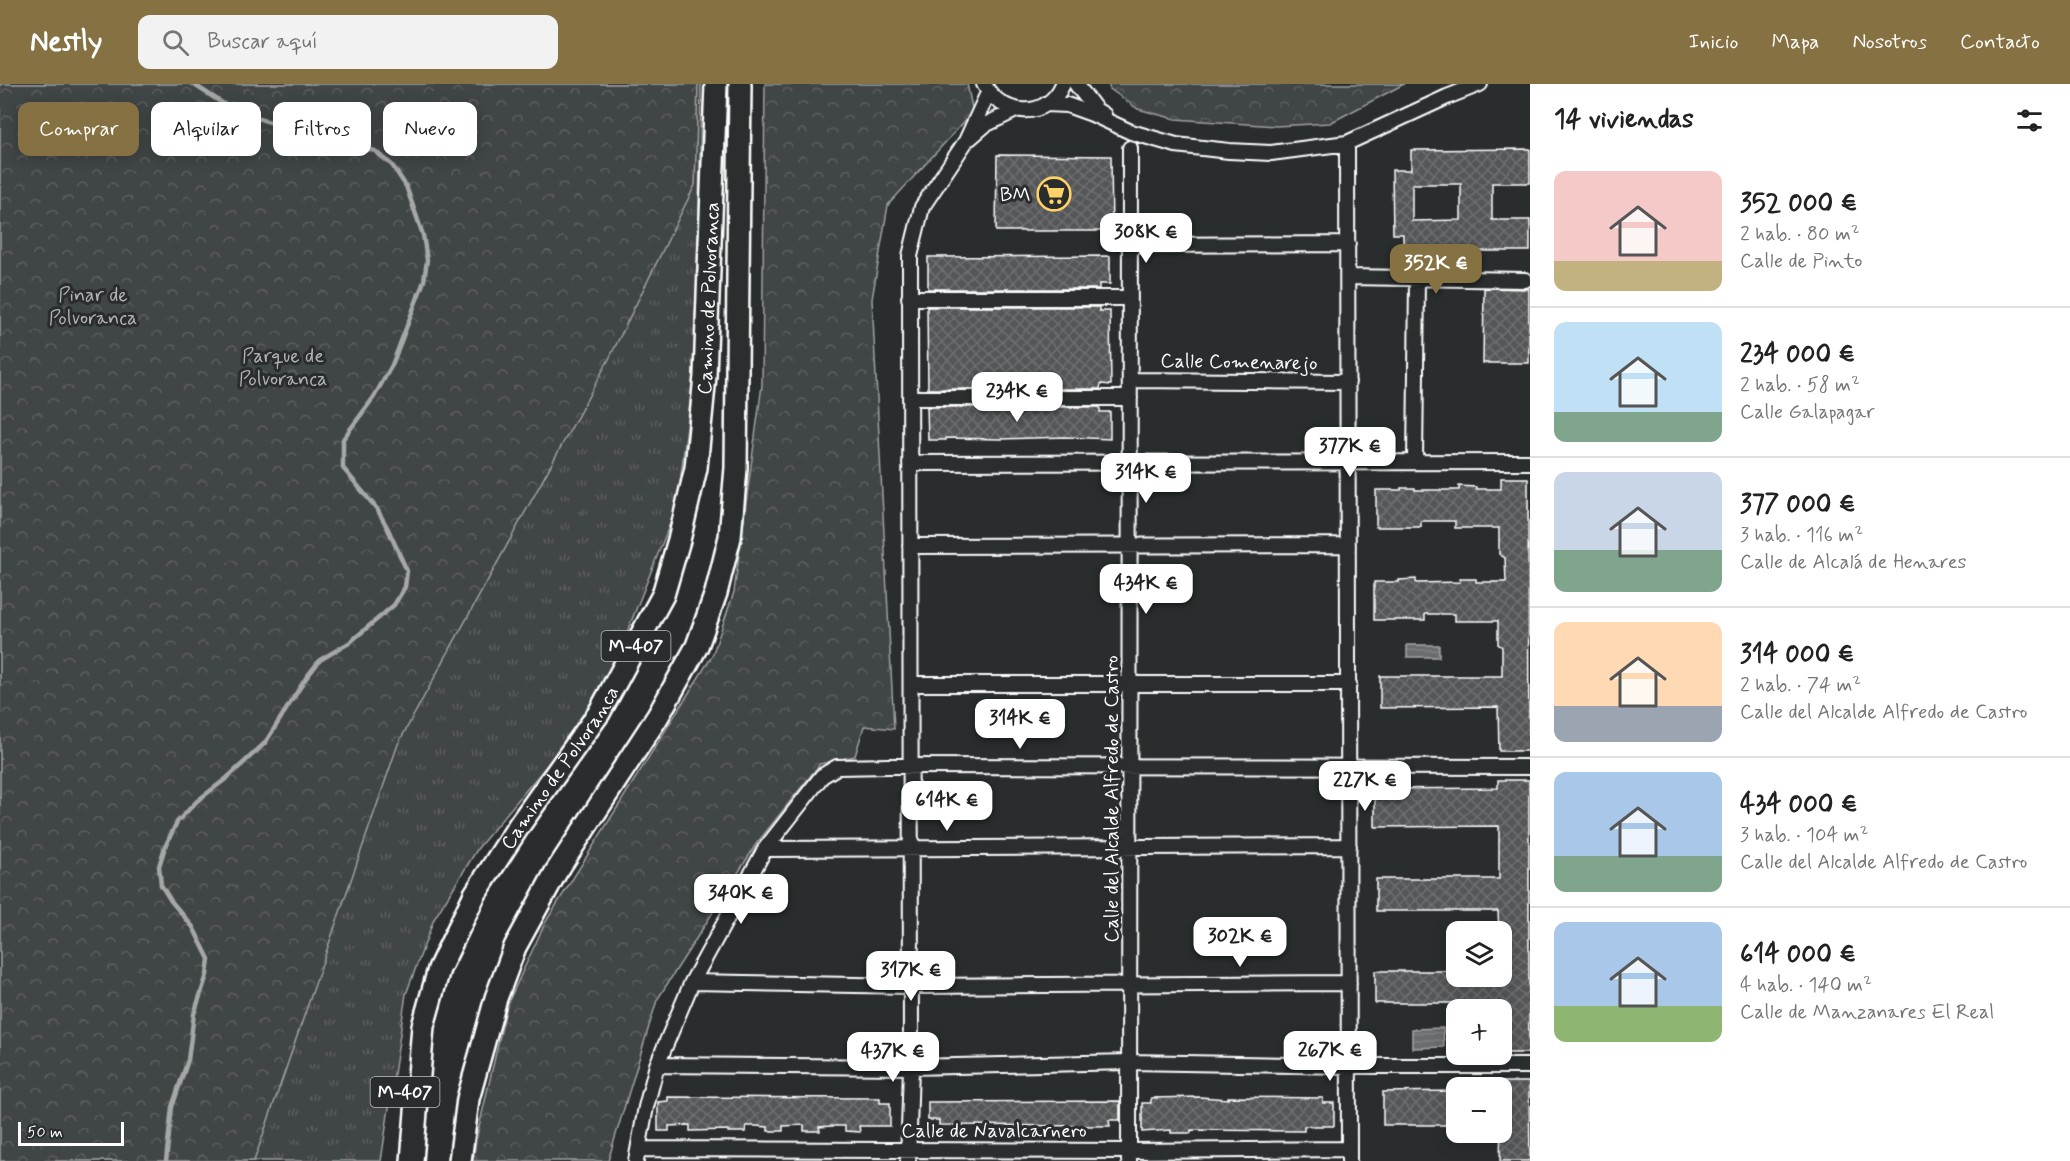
<!DOCTYPE html>
<html lang="es">
<meta charset="utf-8">
<style>
:root{--surface:#fff;--page:#f2f2f2;--text:#222;--muted:#767676;--line:#e0e0e0;--accent:#857141}
body{margin:0;font-family:Mynerve,sans-serif;background:var(--page);color:var(--text);height:100vh;display:flex;flex-direction:column;font-size:22px;white-space:nowrap}
*{box-sizing:border-box;margin:0}
p{font-size:20px;color:var(--muted)}
.icon{flex:none;width:33px;height:33px;fill:none;stroke:currentColor;stroke-width:2;stroke-linecap:round;stroke-linejoin:round}
.map{position:relative;flex:1;overflow:hidden}
.drawer{display:flex;flex-direction:column;background:var(--surface);width:540px}
.drawer>*{flex:none}
.hud{position:absolute;left:18px;top:18px;width:570px;height:54px;display:flex;gap:12px}
.buttons{position:absolute;left:1446px;top:837px;display:grid;gap:12px}
.buttons a{display:grid;place-items:center;width:66px;height:66px;border-radius:12px;background:var(--surface);box-shadow:0 3px 15px #0003;font-size:30px}
.scale{position:absolute;left:18px;bottom:15px;width:106px;box-sizing:border-box;padding-left:6px;border:3px solid #fff;border-top:0;font-size:16px;line-height:21px;white-space:nowrap;color:#fff;-webkit-text-stroke:4px #2a2d2e;paint-order:stroke}
.price{position:absolute;translate:-50% -51px;padding:0 14px;border-radius:12px;background:#fff;color:#222;font-size:20px;line-height:39px;filter:drop-shadow(0 2px 3px #0008)}
.price::after{content:'';position:absolute;left:50%;top:36px;width:18px;height:14px;margin-left:-9px;background:inherit;clip-path:polygon(0 0,100% 0,50% 100%)}
.price.current{background:var(--accent);color:#fff}
ul{padding:0;list-style:none}
li{display:flex;align-items:center;gap:18px;height:150px;padding:0 24px}
li+li{border-top:2px solid var(--line)}
li span{display:grid;place-items:center;flex:none;width:168px;height:120px;border-radius:12px;color:#555}
li>.icon{margin-inline-start:auto}
span .icon{width:72px;height:72px;fill:#fffc;stroke-width:1}
li b{font-size:26px}
h2{display:flex;justify-content:space-between;align-items:center;height:72px;padding:0 24px;font-size:26px}
.pill{padding:0 21px;border-radius:12px;background:var(--surface);box-shadow:0 3px 15px #0003;font-size:21px;line-height:54px}
.pill.current{background:var(--accent);color:#fff}
header{display:flex;align-items:center;gap:36px;box-sizing:border-box;height:84px;padding:0 30px;background:var(--accent);color:#fff}
header strong{font-size:28px}
nav{display:flex;gap:33px;margin-inline-start:auto;font-size:21px}
.search{width:420px;height:54px;background:var(--page);display:flex;align-items:center;gap:15px;box-sizing:border-box;padding:0 21px;border-radius:12px;color:var(--muted);font-size:22px}
main{display:flex;flex:1;min-height:0}
.map>svg:first-child{display:block}
</style>
<header>
<strong>Nestly</strong>
<div class="search"><svg class="icon" aria-label="search" viewBox="0 0 24 24"><circle cx="10" cy="10" r="6"/><path d="M15 15l6 6"/></svg>Buscar aquí</div>
<nav><a>Inicio</a><a>Mapa</a><a>Nosotros</a><a>Contacto</a></nav>
</header>
<main>
<div class="map">
<svg width="1530" height="1077" viewBox="0 0 1530 1077">
<defs>
<pattern id="grass-tufts" width="24" height="20" patternUnits="userSpaceOnUse" patternTransform="scale(1.5)"><rect width="24" height="20" fill="#414445"/><path d="M3 7l-1-3M5 7V3M7 7l1-3M15 17l-1-3M17 17v-4M19 17l1-3" fill="none" stroke="#5e6061"/></pattern>
<pattern id="forest-crowns" width="20" height="18" patternUnits="userSpaceOnUse" patternTransform="scale(1.5)"><rect width="20" height="18" fill="#414445"/><path d="M2 6a3 3 0 1 1 6 0M12 15a3 3 0 1 1 6 0" fill="none" stroke="#5e6061"/></pattern>
<pattern id="water-rules" width="6" height="5" patternUnits="userSpaceOnUse" patternTransform="scale(1.5)"><rect width="6" height="5" fill="#6a6c6d"/><path d="M0 2.5h6" fill="none" stroke="#808283"/></pattern>
<pattern id="building-cross-hatch" width="8" height="8" patternUnits="userSpaceOnUse" patternTransform="scale(1.5)"><rect width="8" height="8" fill="#555758"/><path d="M0 0l8 8M0 8l8-8" fill="none" stroke="#6e7071"/></pattern>
</defs>
<rect width="100%" height="100%" fill="#2a2d2e"/>
<filter id="ink" filterUnits="userSpaceOnUse"><feTurbulence type="fractalNoise" baseFrequency=".0167" numOctaves="2"/><feDisplacementMap in="SourceGraphic" scale="12" xChannelSelector="R" yChannelSelector="G"/><feConvolveMatrix kernelMatrix="1 2 1 2 8 2 1 2 1" color-interpolation-filters="sRGB"/></filter>
<g filter="url(#ink)">
<path fill="url(#grass-tufts)" stroke="#a0a2a2" stroke-width="1.5" d="M0,0H701L699,136L693,295L677,422L610,591L557,669L478,764L434,835L406,910L381,1077H0Z"/>
<path fill="url(#forest-crowns)" stroke="#a0a2a2" stroke-width="1.5" d="M0,0H698L695,101L609,275L398,660L254,1077H0Z
M765,0H967L973,28L888,121L872,215L894,645L864,642L855,672L820,680L757,759L657,916L608,1077H473L476,1056L507,921L545,839L712,572L734,508L762,301Z
M1108,0H1404L1330,39L1276,42L1175,35L1138,25L1110,5Z"/>
<path fill="url(#water-rules)" stroke="#a6a7a7" stroke-width="1.5" d="M1407,561H1439V573H1407Z
M1443,944L1444,963L1412,964V945Z"/>
<g fill="none" stroke-linecap="round" stroke-linejoin="round">
<path stroke="#a6a7a7" stroke-width="4.5" d="M166,1077L172,1023L188,976L194,930L207,891L209,875L193,843L171,817L161,801L159,782L165,763L177,738L197,717L227,694L265,659L306,594L320,576L349,559L394,521L405,503L407,487L387,443L377,425L343,384V355L374,313L392,281L424,197L427,176L423,151L406,102L392,81L375,67L263,36L230,24L193,0"/>
</g>
<path fill="url(#building-cross-hatch)" stroke="#fff" stroke-width="1.5" fill-rule="evenodd" d="M1530,65V99H1492V136H1530V167H1403V150H1393L1392,86H1411V66ZM1412,100H1461V136L1412,137Z
M997,71L1111,72L1112,147H996Z
M1110,172V200H1099V205H928V173Z
M1484,204L1529,205V279H1483Z
M927,223H1099V227H1110L1111,301L1101,300L1100,305H928Z
M927,323H1100V328H1110V355L1065,353L1000,355L946,354V356H928Z
M1501,394H1528L1529,667H1499L1498,623L1380,624V592H1502V563L1498,560V537H1455V530H1425V536H1374V498H1399V496L1416,495V499L1460,498V495H1476V498H1506L1505,474L1499,470V444H1455V437H1421V443H1376V406H1401V404H1415V406H1459V402L1476,403V405H1501Z
M1498,696H1529V969H1502V926H1499V919H1375V887H1456V892H1502V848H1499L1498,827H1376V795H1499V742L1375,743V705L1498,704Z
M1502,998H1529L1530,1077H1500Z
M1456,1007V1041H1383V1008Z
M668,1013L880,1014V1019H890V1042H859L860,1048L845,1047V1042H832L819,1043L820,1047H804V1041L783,1042V1047H768V1043L756,1042H746L745,1048H728V1046L690,1047V1041L669,1042V1047H658V1018L668,1017Z
M1200,1013L1228,1015V1013L1323,1014V1019H1334V1042H1304V1047L1191,1046V1049H1171V1046L1142,1048V1019H1151V1014Z
M1120,1017V1036H1109L1110,1042L939,1041V1036H928V1018Z"/>
<g fill="none" stroke-linecap="round" stroke-linejoin="round">
<g stroke="#fff" stroke-width="18">
<path id="minor" d="M984,0C1001,33 1047,37 1063,0
M1076,0L1096,26L1104,31
M1046,20L1067,21L1092,30L1131,48L1176,61L1229,67L1271,69L1347,59L1447,13L1480,0
M970,54L985,41L1016,26
M1347,59L1349,1077
M1130,161L1348,160
M1348,193L1525,196
M909,214H1130
M1130,296L1348,298
M910,314H1130
M1415,378L1417,196
M910,379L1530,378
M910,462L1348,461
M911,600H1349
M765,765L1349,762
M692,898L911,902L1349,899
M657,981L911,983L1130,978L1349,982H1530
M639,1065L1129,1067L1349,1065
M636,1077L646,1023L657,981L692,898L765,765L822,692L837,683L889,682L1530,683
M908,1077L911,983L910,172L922,123L966,57L988,9
M1129,1077L1130,64"/>
</g>
<g stroke="#fff" stroke-width="26">
<g id="trunk">
<path id="s1" d="M412,1077L423,942L439,885L475,810L520,740L599,629L663,511L679,456L696,384L705,292L716,0"/>
<path d="M460,1077L468,1015L496,914L515,863L556,788L658,632L697,562L716,509L730,453L736,384L740,0"/>
</g>
</g>
<use href="#minor" stroke="#2a2d2e" stroke-width="14"/>
<use href="#trunk" stroke="#2a2d2e" stroke-width="21"/>
</g>
</g>
<defs>
<g id="supermarket-ring" transform="scale(1.725)"><circle r="9.5" fill="#2a2d2e" stroke="#ffd166" stroke-width="1.5"/><path d="M-6-5.5h2.5l.6 2H6L4.5 2H-2.5L-4.4-4H-6ZM-1.5 3.2a1.3 1.3 0 1 0 .1 0ZM3 3.2a1.3 1.3 0 1 0 .1 0Z" fill="#ffd166"/></g>
</defs>
<g fill-rule="evenodd">
<use href="#supermarket-ring" x="1054" y="110"/>
</g>
<g text-anchor="middle" stroke-width="6" stroke-linejoin="round" paint-order="stroke">
<g fill="#2a2d2e" stroke="#bfc0c0" stroke-width="1.5">
<rect x="601.5" y="547" width="69" height="30" rx="4.5"/>
<rect x="370.5" y="993" width="69" height="30" rx="4.5"/>
</g>
<g font-size="18" font-weight="bold" fill="#fff">
<text x="636" y="568">M-407</text>
<text x="405" y="1014">M-407</text>
</g>
<g font-size="20" fill="#fff" stroke="#2a2d2e" text-anchor="end">
<text x="1031" y="117">BM</text>
</g>
<g font-size="20" fill="#b3b4b5" stroke="#2a2d2e">
<text x="93" y="217">Pinar de<tspan x="93" dy="23">Polvoranca</tspan></text>
<text x="283" y="278">Parque de<tspan x="283" dy="23">Polvoranca</tspan></text>
</g>
<g font-size="20" fill="#fff" stroke="#2a2d2e">
<text dy="7" stroke="none"><textPath href="#s1" startOffset="933">Camino de Polvoranca</textPath></text>
<text transform="translate(1239 277) rotate(1)" y="7">Calle Comenarejo</text>
<text dy="7" stroke="none"><textPath href="#s1" startOffset="430">Camino de Polvoranca</textPath></text>
<text transform="translate(1111 715) rotate(-90)" y="7">Calle del Alcalde Alfredo de Castro</text>
<text x="994" y="1053">Calle de Navalcarnero</text>
</g>
</g>
</svg>
<div class="buttons">
<a><svg class="icon" aria-label="layers" viewBox="0 0 24 24"><path d="M12 4l9 5-9 5-9-5zM3 14l9 5 9-5"/></svg></a>
<a>+</a>
<a>−</a>
</div>
<div class="scale">50 m</div>
<b class="price" style="left:1146px;top:180px">308K €</b>
<b class="price current" style="left:1436px;top:211px">352K €</b>
<b class="price" style="left:1017px;top:339px">234K €</b>
<b class="price" style="left:1350px;top:394px">377K €</b>
<b class="price" style="left:1146px;top:420px">314K €</b>
<b class="price" style="left:1146px;top:531px">434K €</b>
<b class="price" style="left:1020px;top:666px">314K €</b>
<b class="price" style="left:1365px;top:728px">227K €</b>
<b class="price" style="left:947px;top:748px">614K €</b>
<b class="price" style="left:741px;top:841px">340K €</b>
<b class="price" style="left:1240px;top:884px">302K €</b>
<b class="price" style="left:911px;top:918px">317K €</b>
<b class="price" style="left:1330px;top:998px">267K €</b>
<b class="price" style="left:893px;top:999px">437K €</b>
<div class="hud">
<a class="pill current">Comprar</a>
<a class="pill">Alquilar</a>
<a class="pill">Filtros</a>
<a class="pill">Nuevo</a>
</div>
</div>
<section class="drawer">
<h2>14 viviendas<svg class="icon" aria-label="filters" viewBox="0 0 24 24"><path d="M4 7h16M4 17h16"/><circle cx="9" cy="7" r="2"/><circle cx="15" cy="17" r="2"/></svg></h2>
<ul>
<li><span style="background:linear-gradient(#f6c9c9 75%,#c2b280 0)"><svg class="icon" aria-label="home" viewBox="0 0 24 24"><path d="M3 11l9-7 9 7M6 9v11h12V9"/></svg></span><div><b>352 000 €</b><p>2 hab. · 80 m²</p><p>Calle de Pinto</p></div></li>
<li><span style="background:linear-gradient(#bfe0f5 75%,#7fa58c 0)"><svg class="icon" aria-label="home" viewBox="0 0 24 24"><path d="M3 11l9-7 9 7M6 9v11h12V9"/></svg></span><div><b>234 000 €</b><p>2 hab. · 58 m²</p><p>Calle Galapagar</p></div></li>
<li><span style="background:linear-gradient(#c9d6e8 65%,#7fa58c 0)"><svg class="icon" aria-label="home" viewBox="0 0 24 24"><path d="M3 11l9-7 9 7M6 9v11h12V9"/></svg></span><div><b>377 000 €</b><p>3 hab. · 116 m²</p><p>Calle de Alcalá de Henares</p></div></li>
<li><span style="background:linear-gradient(#ffd9b3 70%,#9aa5b1 0)"><svg class="icon" aria-label="home" viewBox="0 0 24 24"><path d="M3 11l9-7 9 7M6 9v11h12V9"/></svg></span><div><b>314 000 €</b><p>2 hab. · 74 m²</p><p>Calle del Alcalde Alfredo de Castro</p></div></li>
<li><span style="background:linear-gradient(#a9c7e8 70%,#7fa58c 0)"><svg class="icon" aria-label="home" viewBox="0 0 24 24"><path d="M3 11l9-7 9 7M6 9v11h12V9"/></svg></span><div><b>434 000 €</b><p>3 hab. · 104 m²</p><p>Calle del Alcalde Alfredo de Castro</p></div></li>
<li><span style="background:linear-gradient(#a9c7e8 70%,#8fb573 0)"><svg class="icon" aria-label="home" viewBox="0 0 24 24"><path d="M3 11l9-7 9 7M6 9v11h12V9"/></svg></span><div><b>614 000 €</b><p>4 hab. · 140 m²</p><p>Calle de Manzanares El Real</p></div></li>
</ul>
</section>
</main>
